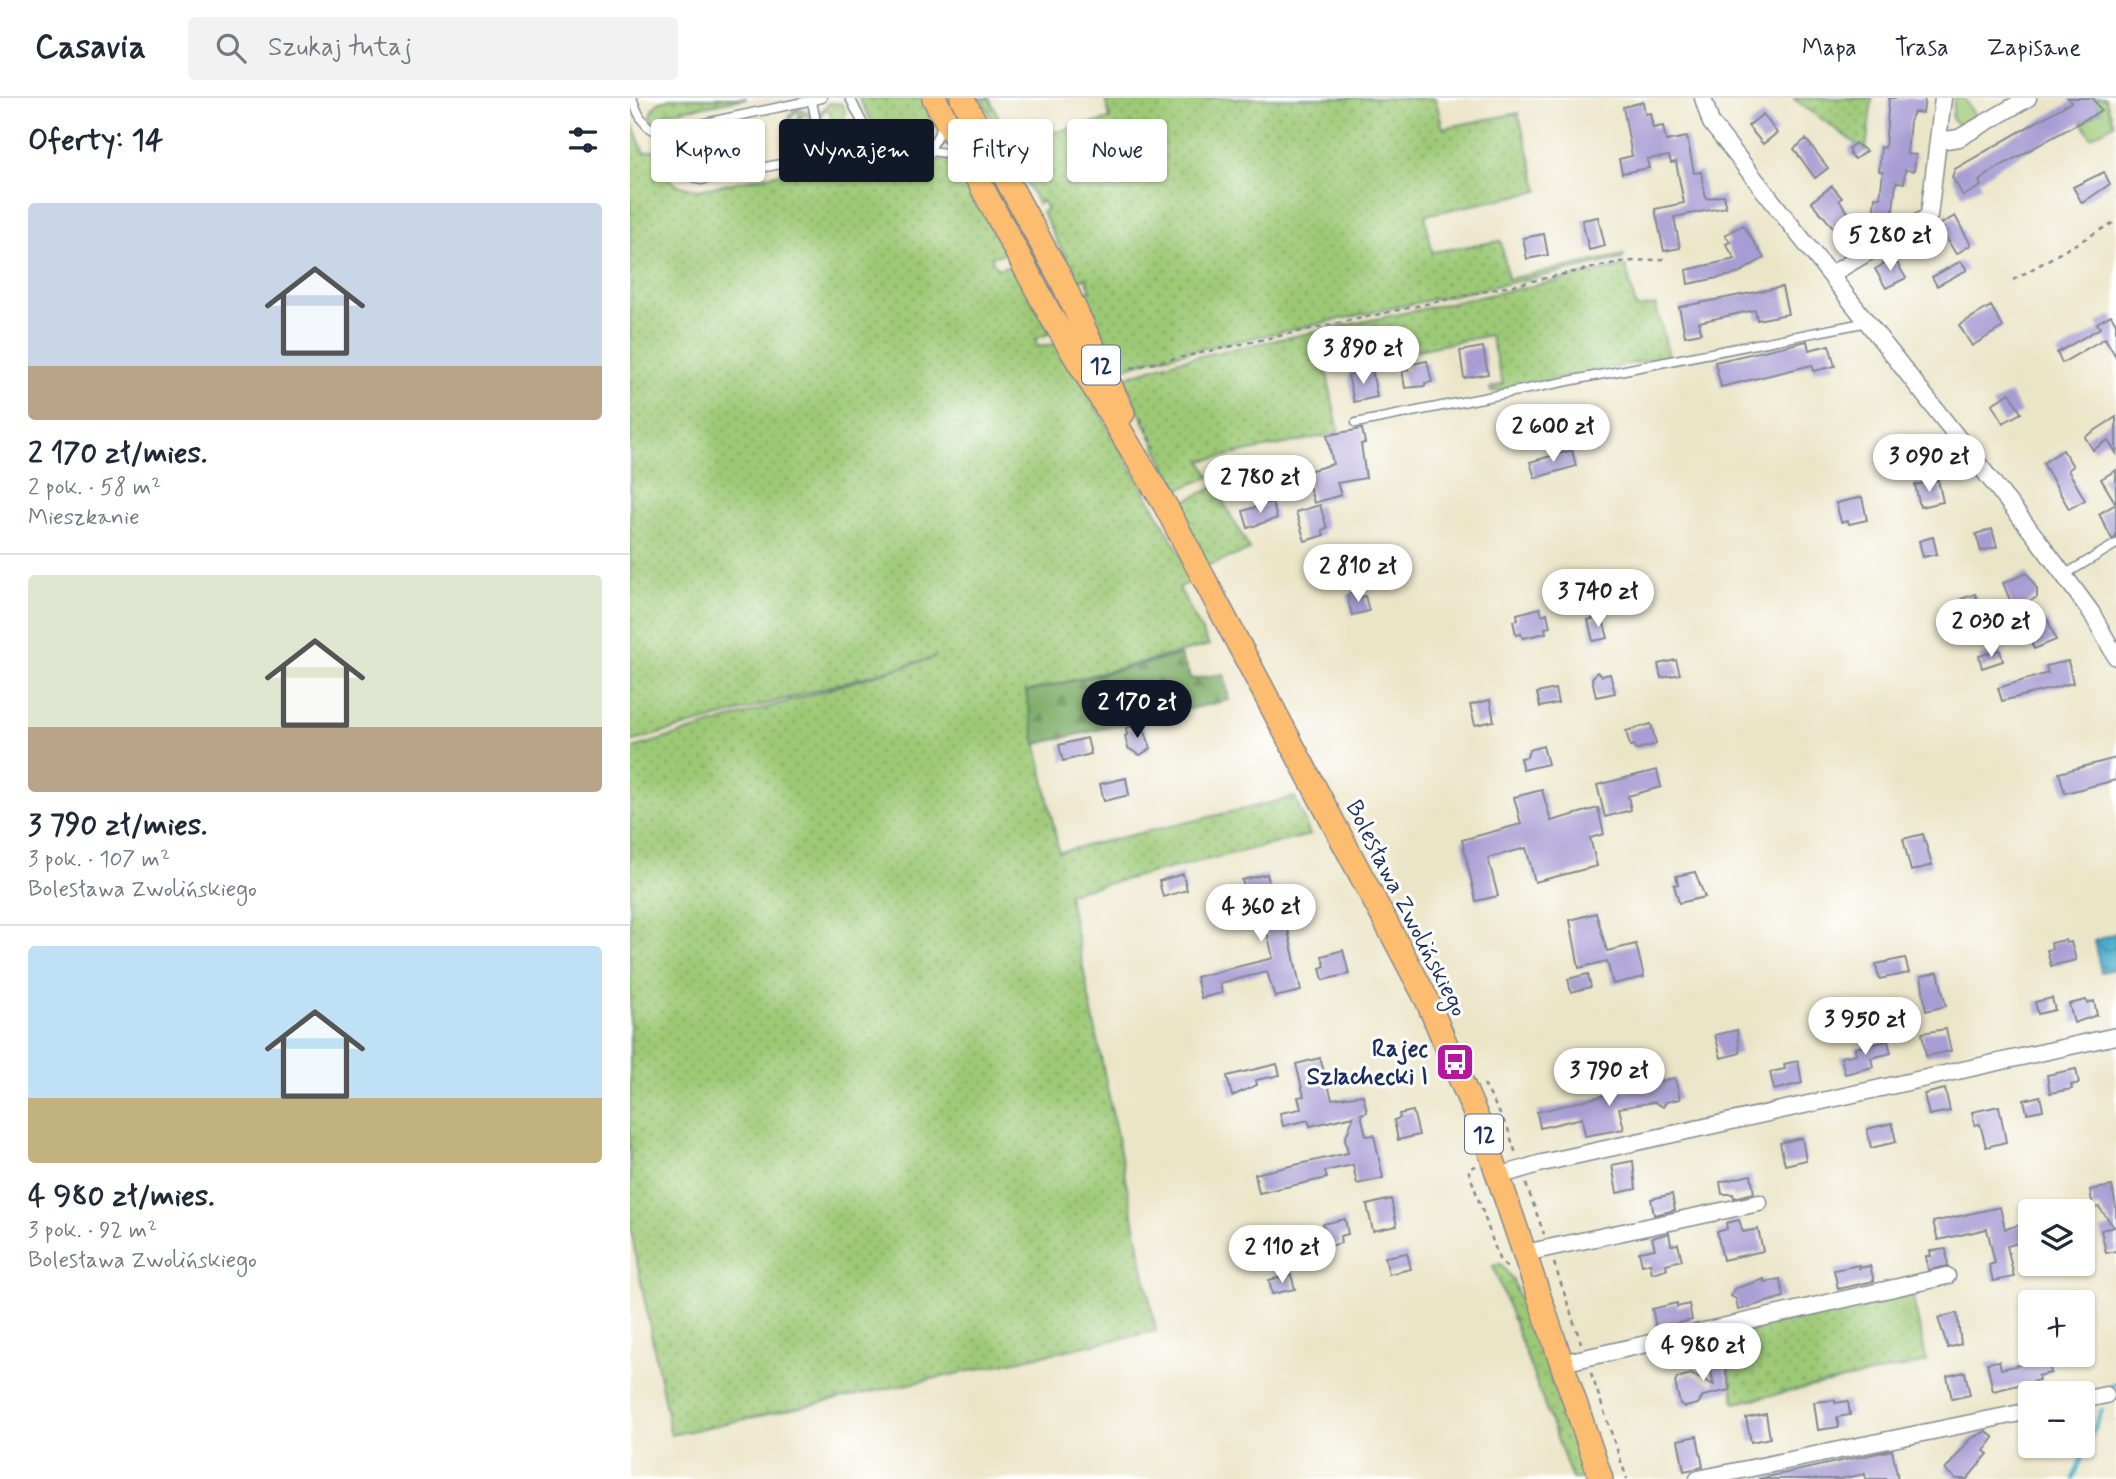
<!DOCTYPE html>
<html lang="pl">
<meta charset="utf-8">
<style>
:root{--surface:#fff;--page:#f2f2f3;--text:#1f2937;--muted:#747a83;--line:#e0e1e3;--accent:#111827}
body{margin:0;font-family:Mynerve,sans-serif;background:var(--page);color:var(--text);height:100vh;display:flex;flex-direction:column;font-size:26px;white-space:nowrap}
*{box-sizing:border-box;margin:0}
p{font-size:23px;color:var(--muted)}
.icon{flex:none;width:38px;height:38px;fill:none;stroke:currentColor;stroke-width:2;stroke-linecap:round;stroke-linejoin:round}
.map{position:relative;flex:1;overflow:hidden}
.drawer{display:flex;flex-direction:column;background:var(--surface);width:630px}
.drawer>*{flex:none}
.hud{position:absolute;left:21px;top:21px;width:665px;height:63px;display:flex;gap:14px}
.fabs{position:absolute;left:1388px;top:1101px;display:grid;gap:14px}
.fabs a{display:grid;place-items:center;width:77px;height:77px;border-radius:7px;background:var(--surface);box-shadow:0 2px 5px #0004;font-size:35px}
.price{position:absolute;translate:-50% -60px;padding:0 16px;border-radius:24px;background:#fff;color:#222;font-size:23px;line-height:46px;filter:drop-shadow(0 2px 4px #0008)}
.price::after{content:'';position:absolute;left:50%;top:42px;width:21px;height:16px;margin-left:-10px;background:inherit;clip-path:polygon(0 0,100% 0,50% 100%)}
.price.active{background:var(--accent);color:#fff}
ul{padding:0;list-style:none}
li{display:grid;align-content:center;gap:14px;height:371px;padding:0 28px}
li+li{border-top:2px solid var(--line)}
li span{display:grid;place-items:center;height:217px;border-radius:7px;color:#555}
li>.icon{margin-inline-start:auto}
span .icon{width:126px;height:126px;fill:#fffc;stroke-width:1}
li b{font-size:30px}
h2{display:flex;justify-content:space-between;align-items:center;height:84px;padding:0 28px;font-size:30px}
.tag{padding:0 24px;border-radius:7px;background:var(--surface);box-shadow:0 2px 5px #0004;font-size:24px;line-height:63px}
.tag.active{background:var(--accent);color:#fff}
header{display:flex;align-items:center;gap:42px;box-sizing:border-box;height:98px;padding:0 35px;background:var(--surface);border-bottom:2px solid var(--line)}
header strong{font-size:33px}
nav{display:flex;gap:38px;margin-inline-start:auto;font-size:24px}
.search{width:490px;height:63px;background:var(--page);display:flex;align-items:center;gap:18px;box-sizing:border-box;padding:0 24px;border-radius:7px;color:var(--muted);font-size:26px}
main{display:flex;flex:1;min-height:0}
.map>svg:first-child{display:block}
</style>
<header>
<strong>Casavia</strong>
<div class="search"><svg class="icon" aria-label="search" viewBox="0 0 24 24"><circle cx="10" cy="10" r="6"/><path d="M15 15l6 6"/></svg>Szukaj tutaj</div>
<nav><a>Mapa</a><a>Trasa</a><a>Zapisane</a></nav>
</header>
<main>
<section class="drawer">
<h2>Oferty: 14<svg class="icon" aria-label="filters" viewBox="0 0 24 24"><path d="M4 7h16M4 17h16"/><circle cx="9" cy="7" r="2"/><circle cx="15" cy="17" r="2"/></svg></h2>
<ul>
<li><span style="background:linear-gradient(#c9d6e8 75%,#b9a48a 0)"><svg class="icon" aria-label="home" viewBox="0 0 24 24"><path d="M3 11l9-7 9 7M6 9v11h12V9"/></svg></span><div><b>2 170 zł/mies.</b><p>2 pok. · 58 m²</p><p>Mieszkanie</p></div></li>
<li><span style="background:linear-gradient(#dfe7d0 70%,#b9a48a 0)"><svg class="icon" aria-label="home" viewBox="0 0 24 24"><path d="M3 11l9-7 9 7M6 9v11h12V9"/></svg></span><div><b>3 790 zł/mies.</b><p>3 pok. · 107 m²</p><p>Bolesława Zwolińskiego</p></div></li>
<li><span style="background:linear-gradient(#bfe0f5 70%,#c2b280 0)"><svg class="icon" aria-label="home" viewBox="0 0 24 24"><path d="M3 11l9-7 9 7M6 9v11h12V9"/></svg></span><div><b>4 980 zł/mies.</b><p>3 pok. · 92 m²</p><p>Bolesława Zwolińskiego</p></div></li>
</ul>
</section>
<div class="map">
<svg width="1486" height="1381" viewBox="0 0 1486 1381">
<defs>
<pattern id="grass-dots" width="8" height="8" patternUnits="userSpaceOnUse" patternTransform="scale(1.75)"><rect width="8" height="8" fill="#9dc976"/><path d="M2 2h.1M6 6h.1" fill="none" stroke="#7fa464" stroke-width="1.8" stroke-linecap="round"/></pattern>
<pattern id="forest-firs" width="22" height="20" patternUnits="userSpaceOnUse" patternTransform="scale(1.75)"><rect width="22" height="20" fill="#7ead67"/><path d="M5 1l3.5 6h-7zM16 11l3.5 6h-7z" fill="#668d58"/></pattern>
<pattern id="water-waves" width="16" height="10" patternUnits="userSpaceOnUse" patternTransform="scale(1.75)"><rect width="16" height="10" fill="#49aec9"/><path d="M0 5q4-4 8 0t8 0" fill="none" stroke="#3c8ea6"/></pattern>
</defs>
<rect width="100%" height="100%" fill="#fff"/>
<filter id="ink" filterUnits="userSpaceOnUse"><feTurbulence type="fractalNoise" baseFrequency=".0143" numOctaves="2"/><feDisplacementMap in="SourceGraphic" scale="14" xChannelSelector="R" yChannelSelector="G"/><feConvolveMatrix kernelMatrix="1 2 1 2 8 2 1 2 1" color-interpolation-filters="sRGB"/></filter>
<filter id="wash" filterUnits="userSpaceOnUse"><feTurbulence type="fractalNoise" baseFrequency=".00686" numOctaves="4" result="noise"/><feDisplacementMap in="SourceGraphic" scale="28" xChannelSelector="R" yChannelSelector="G"/><feGaussianBlur stdDeviation="1.57" result="paint"/><feColorMatrix in="noise" values="0 0 0 0 0 0 0 0 0 0 0 0 0 0 0 0 0 1.4 0 .05"/><feComposite in="paint" operator="in"/></filter>
<g filter="url(#wash)">
<rect width="100%" height="100%" fill="#ebe5c7"/>
<path fill="url(#grass-dots)" stroke="#5c7c6a" stroke-width="2" d="M40,0H117L36,15L38,28L26,27L21,22L22,11L31,3Z
M229,0H294C297,8 304,18 304,26C304,48 279,53 262,48L247,35Z
M314,0H322L450,239L473,290Z
M351,0H359L382,44L480,21L475,0H805L813,30L888,15L909,93L795,117L802,154L871,143L878,181L994,157L992,161L519,262L489,272L453,194L461,192L456,180L447,182L412,114L417,111L412,103L408,106Z
M1242,0L1236,53L1164,1V0Z
M200,5L212,6L216,15L205,36L200,14L195,11L190,20V14Z
M167,10L180,15L182,21L174,16L171,20L176,31L174,35L186,43L180,53L171,55L166,52L175,39L169,28L172,24L167,21L170,16L166,13L160,22L159,17Z
M0,20L14,55L28,51C36,80 36,87 68,92L210,63L215,80L309,62L316,61L329,67L375,155L361,159L367,171L381,167L421,235L405,241L408,249L430,245L565,481L549,490L579,547L396,594L429,754L665,699L680,737L438,795L526,1233L41,1337L0,1128V651L306,559L0,644Z
M221,33L226,36L225,53L216,64L203,55Z
M996,168L1006,210L1026,207L1039,258L861,294L860,290L873,286L860,237L696,271L709,335L571,363L580,379L547,392L493,280L546,263Z
M585,389L620,452L580,467L576,466L547,411L548,406Z
M870,1165L882,1181L898,1223L902,1222L956,1381H942L863,1168Z
M1282,1195L1297,1264L1105,1305L1091,1237Z"/>
<path fill="url(#forest-firs)" stroke="#4c6e62" stroke-width="2" d="M550,557L561,581L594,576L599,602L406,646L396,594Z"/>
<path fill="#9dc976" stroke="#5c7c6a" stroke-width="2" d="M1324,0H1334L1345,18L1328,27L1322,21Z
M1463,0H1475L1484,26L1461,39L1452,24L1471,13Z"/>
<path fill="url(#water-waves)" stroke="#326e94" stroke-width="2" d="M1486,835V871L1471,874L1464,843Z"/>
<g fill="none" stroke-linecap="round" stroke-linejoin="round">
<path stroke="#49aec9" stroke-width="4.5" d="M1478,1290L1486,1286
M1443,1381L1472,1312"/>
</g>
<g id="blocks">
<path fill="#a79cd3" d="M1259,0H1295L1293,15L1284,14L1280,23L1277,56L1286,57L1284,73L1275,72L1274,85L1266,84L1262,121L1243,119L1245,99L1250,100L1253,74L1249,73L1251,49L1255,50Z
M1438,0H1463L1471,13L1367,70L1349,83L1351,88L1333,98L1322,79L1325,71L1441,4Z
M1013,4L1015,16L1020,15L1023,30L1033,28L1036,43L1057,39L1064,75L1071,74L1076,101L1094,97L1096,109L1044,119L1050,150L1034,153L1025,111L1054,105L1046,64L1041,65L1039,58L1017,61L1019,70L992,75L989,61L1002,58L993,9Z
M1133,16L1147,35L1133,46L1118,28Z
M125,32L131,62L77,73L71,43Z
M1176,41L1198,70L1185,80L1164,51Z
M1225,45L1236,53L1225,61L1220,57L1219,50Z
M1474,74L1480,86L1452,105L1443,89Z
M1202,88L1212,100L1209,102L1238,142L1230,147L1215,132L1209,136L1181,104Z
M1325,118L1341,147L1326,156L1315,138L1305,144L1299,133Z
M968,119L975,148L959,152L952,122Z
M1113,127L1134,160L1107,176L1058,186L1056,172L1105,161L1096,146L1100,144L1095,137Z
M914,136L918,157L897,161L893,140Z
M1264,160L1276,180L1256,190L1245,171Z
M1331,163L1337,172L1307,188L1302,179Z
M1152,189L1158,216L1127,222L1125,212L1069,224L1071,235L1055,238L1049,209Z
M1361,208L1373,229L1342,248L1329,227Z
M1481,217L1486,226V259L1475,240L1432,265L1427,255L1470,230L1467,225Z
M1177,243L1179,252L1199,247L1205,268L1184,273L1182,267L1091,289L1085,264Z
M853,249L858,276L834,280L830,253Z
M797,263L802,284L795,285V288L775,290L772,273L778,272L777,267Z
M742,272L747,299L724,304L718,277Z
M1380,295L1391,315L1373,325L1362,306Z
M1486,319V355L1478,342L1463,352L1455,339Z
M732,331L735,345L731,346L736,380L707,385L711,397L684,405L675,374L703,366L697,337Z
M942,352L946,368L905,380L900,364Z
M1433,352L1443,368L1438,372L1455,402L1439,411L1413,365Z
M1486,372V406L1471,381Z
M1308,382L1313,404L1290,409L1285,387Z
M1232,399L1237,422L1219,426L1218,423L1211,424L1206,405Z
M642,404L647,420L618,430L613,413Z
M1486,406V440L1482,441L1469,416Z
M690,407L697,430L692,432L694,437L675,443L666,414Z
M1362,431L1367,449L1351,453L1346,436Z
M1303,439L1307,456L1293,459L1289,443Z
M1397,475L1407,491V499L1384,512L1373,485Z
M729,494L731,499L735,498L739,513L722,517L717,497Z
M1345,496L1350,513L1336,517L1331,501Z
M910,510L912,517L917,515L920,529L915,530L916,535L893,540L891,536L886,537L883,523L888,522L887,516Z
M972,518L978,540L963,543L958,522Z
M1418,522L1426,542L1404,551L1396,531Z
M1370,552L1373,563L1352,570L1349,558Z
M1046,562L1050,576L1031,580L1028,566Z
M1438,563L1443,585L1372,603L1368,590L1418,575L1416,568Z
M967,574L972,578L980,576L985,595L966,599L962,580Z
M925,591L928,605L910,609L907,595Z
M860,602L864,623L845,627L840,607Z
M512,626L521,650L510,657L498,650L495,638L497,637L496,630Z
M1021,626L1026,646L1005,652L1004,647L1000,648L996,633Z
M457,640L461,656L433,663L429,647Z
M913,648L918,666L893,672L890,660L897,659L899,652Z
M1486,660V682L1435,695L1429,675Z
M1027,672L1031,689L998,698L1001,712L975,719L967,687Z
M496,680L499,697L474,703L470,686Z
M912,692L921,723L968,710L974,736L960,740L967,768L905,784L896,750L858,760L868,798L846,803L832,742L891,726L884,699Z
M1293,736L1302,767L1281,773L1273,741Z
M1065,774L1075,799L1049,805L1044,787L1048,786L1046,778Z
M553,776L557,792L533,799L529,783Z
M637,776L642,797L657,793L662,812L654,813L671,893L645,899L637,874L590,885L592,895L571,900L566,879L643,860L637,834L642,830L635,799L589,810L587,799L615,793L612,782Z
M966,815L977,853L1006,846L1014,879L983,886L977,863L949,870L940,822Z
M1435,842L1436,845L1441,844L1446,862L1421,868L1417,852L1422,851L1421,845Z
M713,852L719,876L693,882L690,870L695,868L692,858Z
M1275,860L1279,875L1249,881L1246,866Z
M1308,874L1316,908L1296,913L1291,878Z
M958,876L961,889L941,894L938,881Z
M1422,900L1425,912L1408,916L1405,904Z
M1456,902L1457,905L1464,903L1467,917L1444,925L1439,906Z
M1316,931L1321,953L1296,958L1292,935Z
M1107,932L1110,955L1091,960L1085,937Z
M1258,943L1261,955L1241,960L1243,969L1215,976L1211,959L1226,956L1225,950Z
M690,960L702,1001L733,997L737,1014L731,1016L736,1038L744,1037L753,1080L727,1086L723,1067L695,1073L697,1080L629,1095L625,1076L718,1055L715,1041L724,1018L680,1028L678,1022L653,1028L650,1015L671,1011L668,999L674,998L666,966Z
M1168,963L1172,985L1144,992L1140,974L1155,971L1154,966Z
M647,966L650,977L626,982L627,987L602,998L597,978Z
M1446,971L1449,985L1441,987L1442,991L1420,995L1417,977Z
M1045,980L1050,1001L1036,1004L1033,1009L1024,1004L989,1010L994,1031L955,1038L952,1020L910,1030L907,1014Z
M1315,991L1320,1013L1299,1017L1294,996Z
M1410,998L1413,1012L1397,1015L1394,1002Z
M1369,1008L1376,1044L1356,1049L1350,1026L1345,1027L1342,1014Z
M783,1013L789,1037L768,1042L764,1022L770,1020L769,1016Z
M1262,1025L1266,1044L1241,1050L1237,1031Z
M1172,1040L1176,1062L1155,1067L1150,1045Z
M1003,1063L1006,1091L987,1095L982,1067Z
M1121,1077L1124,1095L1104,1100L1103,1096H1092L1090,1084Z
M1482,1088L1486,1109V1153L1476,1155L1471,1132L1484,1129L1469,1109L1463,1110L1460,1092Z
M1042,1096L1045,1112L1024,1117L1021,1101Z
M761,1101L767,1128L743,1133L737,1107Z
M1370,1109L1375,1131L1400,1124V1142L1377,1148L1384,1179L1363,1183L1359,1167L1365,1165L1357,1131L1308,1142L1303,1124Z
M715,1121L718,1136L710,1138L711,1145L682,1153L678,1135L694,1131L693,1126Z
M1109,1122L1113,1134L1128,1131L1133,1153L1093,1162L1087,1134L1097,1131L1096,1125Z
M1039,1135L1041,1147L1048,1146L1052,1162L1036,1166L1037,1171L1022,1175L1020,1165L1012,1167L1009,1154L1025,1151L1022,1140Z
M1316,1151L1318,1168L1298,1172L1296,1158H1301L1300,1153Z
M777,1155L781,1171L759,1176L755,1159Z
M1229,1167V1170L1240,1168L1244,1183L1208,1191L1204,1172Z
M661,1177L665,1191L642,1196L639,1182Z
M1134,1181V1184L1150,1181L1154,1199L1108,1212L1106,1201L1101,1198L1104,1191Z
M1047,1205V1209L1059,1206L1062,1222L1026,1230L1022,1211Z
M1327,1215L1331,1246L1318,1250L1308,1220Z
M1091,1254L1100,1292L1073,1298L1068,1306L1055,1309L1050,1306L1045,1284L1047,1280L1061,1276L1084,1287L1077,1256Z
M1418,1261L1421,1275L1408,1278L1409,1282L1363,1293L1357,1265L1369,1263L1371,1271Z
M1335,1274L1340,1297L1322,1301L1317,1278Z
M1205,1302V1305L1218,1303L1220,1317L1207,1319L1209,1329L1188,1332L1184,1304Z
M1136,1316L1140,1340L1121,1344L1116,1320Z
M1356,1333L1364,1340L1354,1353L1358,1356L1337,1381H1326L1315,1372L1340,1341Z
M1067,1338L1073,1369L1054,1373L1048,1342Z
M1262,1352L1268,1381H1236L1235,1376L1210,1381H1128Z"/>
</g>
</g>
<g filter="url(#ink)">
<use href="#blocks" fill-opacity="0" stroke="#838a92" stroke-width="2"/>
<g fill="none" stroke-linecap="round" stroke-linejoin="round">
<g stroke="#838a92" stroke-width="11">
<path id="service" d="M2,0C8,16 14,33 33,34L192,0
M220,0L242,44L258,62
M46,32C50,51 49,76 71,82L180,60L189,55L191,46L182,4
M299,53L313,28
M215,71L299,53L328,56
M726,325L1238,224
M1434,477L1486,446"/>
</g>
<g stroke="#838a92" stroke-width="19">
<path id="minor" d="M1073,0L1081,25L1408,442L1461,514L1486,559
M1309,43L1329,40L1398,0
M1200,177L1299,118L1313,0
M869,1078L912,1065L1486,938
M895,1155L1129,1105
M932,1265L1317,1178
M1452,1302L1476,1297
M1068,1381L1400,1313"/>
</g>
<g stroke="#838a92" stroke-width="26">
<path id="primary" d="M304,0L421,218L535,407L797,902L855,1039L971,1381
M332,0L431,181L493,315"/>
</g>
<path stroke="#838a92" stroke-width="2.5" stroke-dasharray="5 5" stroke-linecap="butt" d="M1383,182L1486,123
M501,270L990,164L1034,161
M510,321L524,350
M854,986L878,1031L886,1056
M846,1068L838,1071L869,1161L879,1172
M896,1086L914,1136
M924,1165L951,1245
M961,1275L997,1381"/>
<use href="#service" stroke="#fff" stroke-width="8"/>
<use href="#minor" stroke="#fff" stroke-width="16"/>
<use href="#primary" stroke="#fcbd6f" stroke-width="23"/>
</g>
</g>
<defs>
<g id="bus-square" transform="scale(2.0125)"><rect x="-9" y="-9" width="18" height="18" rx="4" fill="#b5179e" stroke="#fff"/><path d="M-5-6H5V4H4V6H2V4H-2V6H-4V4H-5ZM-3.5-4V0h7V-4ZM-3.5 1.2v1.5H-2V1.2ZM2 1.2v1.5H3.5V1.2Z" fill="#fff"/></g>
</defs>
<g fill-rule="evenodd">
<use href="#bus-square" x="825" y="964"/>
</g>
<g text-anchor="middle" stroke-width="6" stroke-linejoin="round" paint-order="stroke">
<g fill="#fff" stroke="#5f6d8e" stroke-width="2">
<rect x="452" y="247.5" width="38" height="39" rx="5"/>
<rect x="835" y="1016.5" width="38" height="39" rx="5"/>
</g>
<g font-size="23" font-weight="bold" fill="#1b2f5e">
<text x="471" y="275">12</text>
<text x="854" y="1044">12</text>
</g>
<g font-size="24" fill="#1b2f5e" stroke="#fff">
<text transform="translate(777 810) rotate(63)" y="8">Bolesława Zwolińskiego</text>
</g>
<g font-size="24" font-weight="bold" fill="#1b2f5e" stroke="#fff" text-anchor="end">
<text x="798" y="958">Rajec<tspan x="798" dy="28">Szlachecki I</tspan></text>
</g>
</g>
</svg>
<div class="fabs">
<a><svg class="icon" aria-label="layers" viewBox="0 0 24 24"><path d="M12 4l9 5-9 5-9-5zM3 14l9 5 9-5"/></svg></a>
<a>+</a>
<a>−</a>
</div>
<b class="price" style="left:1260px;top:175px">5 280 zł</b>
<b class="price" style="left:733px;top:288px">3 890 zł</b>
<b class="price" style="left:923px;top:366px">2 600 zł</b>
<b class="price" style="left:1299px;top:396px">3 090 zł</b>
<b class="price" style="left:630px;top:417px">2 780 zł</b>
<b class="price" style="left:728px;top:506px">2 810 zł</b>
<b class="price" style="left:968px;top:531px">3 740 zł</b>
<b class="price" style="left:1361px;top:561px">2 030 zł</b>
<b class="price active" style="left:507px;top:642px">2 170 zł</b>
<b class="price" style="left:631px;top:846px">4 360 zł</b>
<b class="price" style="left:1235px;top:959px">3 950 zł</b>
<b class="price" style="left:979px;top:1010px">3 790 zł</b>
<b class="price" style="left:652px;top:1187px">2 110 zł</b>
<b class="price" style="left:1073px;top:1285px">4 980 zł</b>
<div class="hud">
<a class="tag">Kupno</a>
<a class="tag active">Wynajem</a>
<a class="tag">Filtry</a>
<a class="tag">Nowe</a>
</div>
</div>
</main>
